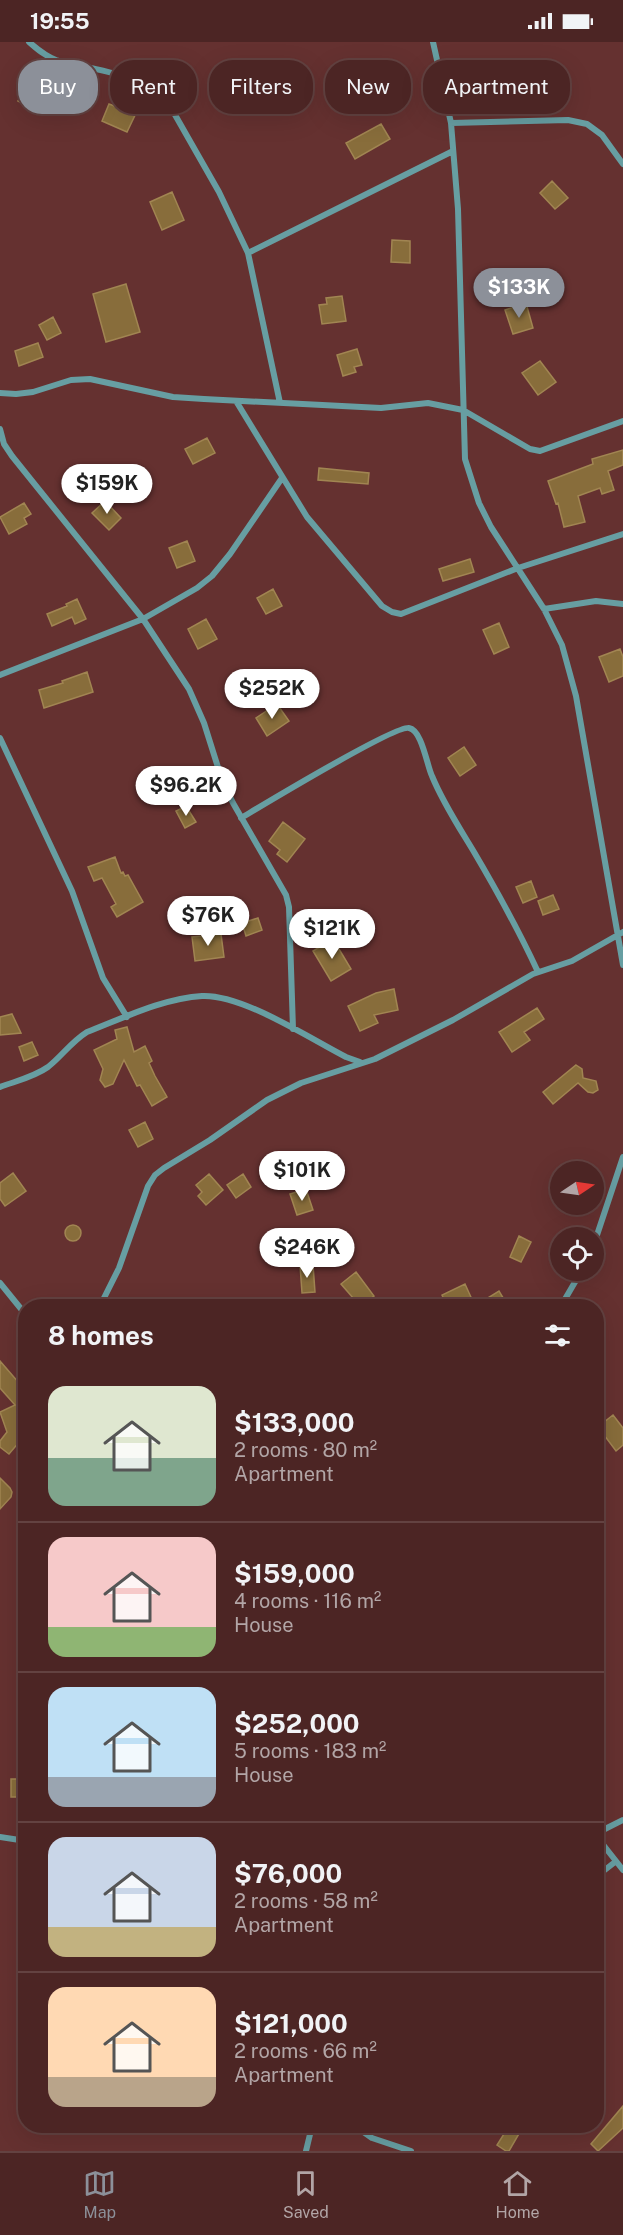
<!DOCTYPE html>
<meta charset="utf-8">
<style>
:root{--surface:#4c2524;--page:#532d2c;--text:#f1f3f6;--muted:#b2a5a6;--line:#634241;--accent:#8c9099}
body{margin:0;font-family:"Public Sans",sans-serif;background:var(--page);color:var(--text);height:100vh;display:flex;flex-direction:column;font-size:22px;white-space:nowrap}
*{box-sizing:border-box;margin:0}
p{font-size:20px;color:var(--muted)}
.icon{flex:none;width:33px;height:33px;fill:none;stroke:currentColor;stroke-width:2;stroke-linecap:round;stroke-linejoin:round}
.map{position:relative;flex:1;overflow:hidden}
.panel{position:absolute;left:18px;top:1257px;width:586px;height:834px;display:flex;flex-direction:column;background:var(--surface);border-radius:24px;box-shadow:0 6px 24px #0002,0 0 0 2px var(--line)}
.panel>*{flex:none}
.hud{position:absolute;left:18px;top:18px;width:588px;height:54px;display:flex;gap:12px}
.needle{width:39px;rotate:77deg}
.fabs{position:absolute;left:550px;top:1119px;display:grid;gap:12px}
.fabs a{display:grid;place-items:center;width:54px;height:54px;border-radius:50%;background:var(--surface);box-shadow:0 6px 24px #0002,0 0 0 2px var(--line);font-size:30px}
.price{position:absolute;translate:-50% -51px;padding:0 14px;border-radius:21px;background:#fff;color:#222;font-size:20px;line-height:39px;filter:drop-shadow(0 2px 3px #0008)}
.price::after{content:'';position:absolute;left:50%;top:36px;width:18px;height:14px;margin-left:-9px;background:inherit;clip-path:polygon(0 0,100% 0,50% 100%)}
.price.active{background:var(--accent);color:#fff}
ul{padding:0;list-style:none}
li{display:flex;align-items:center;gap:18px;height:150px;padding:0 30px}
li+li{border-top:2px solid var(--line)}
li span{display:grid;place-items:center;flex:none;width:168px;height:120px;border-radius:18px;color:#555}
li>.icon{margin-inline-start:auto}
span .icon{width:72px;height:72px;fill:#fffc;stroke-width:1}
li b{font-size:26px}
h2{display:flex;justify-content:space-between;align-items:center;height:72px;padding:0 30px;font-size:26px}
.tag{padding:0 21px;border-radius:24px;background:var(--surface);box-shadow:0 6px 24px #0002,0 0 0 2px var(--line);font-size:21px;line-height:54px}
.tag.active{background:var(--accent);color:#fff}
.status{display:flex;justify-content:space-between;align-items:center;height:42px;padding:0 30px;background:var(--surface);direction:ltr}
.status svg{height:16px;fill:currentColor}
.tab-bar{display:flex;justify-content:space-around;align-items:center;height:84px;border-top:2px solid var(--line);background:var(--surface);font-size:16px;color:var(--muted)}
.tab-bar a{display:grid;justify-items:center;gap:3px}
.tab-bar .active{color:var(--accent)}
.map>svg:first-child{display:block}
</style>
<div class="status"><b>19:55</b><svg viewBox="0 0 49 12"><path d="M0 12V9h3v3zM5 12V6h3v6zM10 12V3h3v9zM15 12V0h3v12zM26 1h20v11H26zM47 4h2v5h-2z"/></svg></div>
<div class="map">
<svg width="623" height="2109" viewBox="0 0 623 2109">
<rect width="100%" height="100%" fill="#653130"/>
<path fill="#886d3b" stroke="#a18552" stroke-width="1.5" d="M30,38L52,51L45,62L41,59L35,69L18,59Z
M109,62L120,66L122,62L137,69L127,90L102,79Z
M381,82L390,97L355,117L346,101Z
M552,139L568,156L555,167L540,151Z
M172,150L184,178L162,188L150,160Z
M392,198L410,199V221L391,220Z
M126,242L140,290L106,300L93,252Z
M342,254L346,279L322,282L319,263L327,262L326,256Z
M526,261L533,286L513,292L505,268Z
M53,275L61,291L47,298L39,283Z
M38,301L43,315L19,324L15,309Z
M357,307L362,323L354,325L356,330L343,334L337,313Z
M540,319L556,340L538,353L522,331Z
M207,396L215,411L193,422L185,407Z
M623,408V423L608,429L614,448L602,452L600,446L578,454L585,480L564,485L558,461L556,462L548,439L593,422L592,417Z
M319,426L369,431L368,442L318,438Z
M105,459L121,476L109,488L92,471Z
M24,461L31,472L24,476L27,482L9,492L0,475Z
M187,499L195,519L177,526L169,506Z
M470,517L474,530L443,539L439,527Z
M273,547L282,564L266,572L257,556Z
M77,557L86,577L75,582L72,575L52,584L47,572L67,564L66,562Z
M206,577L217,597L198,607L188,587Z
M499,581L509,605L494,612L483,588Z
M620,607L623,615V634L609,640L599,615Z
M87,630L93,650L44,666L39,648L63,641L62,639Z
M277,662L289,679L267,694L256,676Z
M464,705L476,723L460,734L448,716Z
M186,764L196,780L185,786L176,769Z
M283,780L305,797L287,820L277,812L280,808L269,799Z
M115,815L121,831L123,830L125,834L128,833L143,860L117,875L111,865L116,862L102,836L94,839L88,825Z
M531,839L537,855L523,861L516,845Z
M553,853L559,867L543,873L538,859Z
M354,871L361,887L345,893L339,877Z
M258,876L262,888L246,894L242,881Z
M221,892L224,915L195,919L192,895Z
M333,897L351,927L331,939L313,909Z
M394,947L398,968L374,973L378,981L360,989L348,964L376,951Z
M537,966L544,977L524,990L530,998L512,1010L499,990Z
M12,972L21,991L0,993V975Z
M127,985L134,1010L145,1004L152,1019L149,1021L155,1034L167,1055L152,1064L140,1043L137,1044L124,1018L113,1042L105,1045L100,1038L103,1027L94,1008L117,997L115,988Z
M32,1000L38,1013L24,1019L19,1005Z
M576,1023L582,1027L583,1036L596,1039L598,1048L593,1051L588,1050L578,1041L553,1062L543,1050Z
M145,1080L153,1097L138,1105L129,1088Z
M13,1131L26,1149L5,1164L0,1157V1141Z
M209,1132L223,1148L206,1163L198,1154L202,1150L196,1143Z
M243,1132L251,1145L236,1156L227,1143Z
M306,1147L313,1168L297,1173L290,1152Z
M65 1191a8 8 0 1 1 16 0a8 8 0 1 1-16 0Z
M519,1194L531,1200L521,1220L510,1215Z
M300,1223H313L315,1250L302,1251Z
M356,1230L374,1254L360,1264L341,1242Z
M465,1242L475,1264L499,1249L508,1264H447L442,1253Z
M0,1319L26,1349V1392L9,1412L0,1405V1399L7,1390L0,1370L15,1363L0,1346Z
M613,1373L623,1386V1403L616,1409L598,1385Z
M0,1436L10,1446L12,1450L11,1455L0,1467Z
M11,1737H26V1755H11Z
M623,2064V2086L598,2109L591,2102Z
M509,2084L520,2090L509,2109H506L497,2103Z"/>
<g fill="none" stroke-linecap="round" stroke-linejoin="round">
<path stroke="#679ea2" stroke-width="6" d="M29,0C37,7 45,14 56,18C62,20 68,21 74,22C107,30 148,35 170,64L219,150L248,211L280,361
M433,0L451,81L458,167L465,417L479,461L491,485L544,567L562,603L576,654L623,923
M451,81L568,78L587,82L602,93L623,122
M248,211L453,109
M0,351L16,352L33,350L71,338L90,337L173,355L204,357L381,366L428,361L463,368L530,407L540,409L623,379
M236,359L307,475L382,564L392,570L401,572L518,526L623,492
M0,387L4,402L12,414L143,577L189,647L204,681L222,738L233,761L286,853L289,865L293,987
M544,567L596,559L623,562
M0,633L143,577L197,546L212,534L230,512L282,436
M0,696L72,849L103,936L127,975
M241,776C263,763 395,683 409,686C422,688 427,724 432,734C443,761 459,785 474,810C497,849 519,889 538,930
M0,1045C16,1039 34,1035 48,1025C62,1014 71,1000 87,990C121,977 164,956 202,954C242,952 309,996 346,1015L360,1020
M594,1202L623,1115
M0,1241L26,1273
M100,1264L119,1226L148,1144L155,1133L164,1126L210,1098L267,1058L301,1041L375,1017L453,978L533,932L572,919L623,890
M561,1264L582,1228
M597,1791L623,1778
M0,1795L26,1799
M597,1795L623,1828
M597,1834L615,1820
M355,2084L372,2096L411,2109
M306,2109L312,2084"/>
</g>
</svg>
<div class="fabs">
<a><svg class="needle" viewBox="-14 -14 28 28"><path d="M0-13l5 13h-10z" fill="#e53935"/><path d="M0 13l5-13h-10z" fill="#b2a5a6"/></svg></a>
<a><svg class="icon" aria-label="locate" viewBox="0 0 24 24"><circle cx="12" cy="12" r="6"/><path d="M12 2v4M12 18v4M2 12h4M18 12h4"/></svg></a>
</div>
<b class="price active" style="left:519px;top:277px">$133K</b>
<b class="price" style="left:107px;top:473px">$159K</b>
<b class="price" style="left:272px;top:678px">$252K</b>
<b class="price" style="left:186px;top:775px">$96.2K</b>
<b class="price" style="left:208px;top:905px">$76K</b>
<b class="price" style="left:332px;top:918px">$121K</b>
<b class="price" style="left:302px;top:1160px">$101K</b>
<b class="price" style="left:307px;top:1237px">$246K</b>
<div class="hud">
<a class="tag active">Buy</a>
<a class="tag">Rent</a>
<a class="tag">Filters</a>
<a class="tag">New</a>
<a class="tag">Apartment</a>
</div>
<section class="panel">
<h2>8 homes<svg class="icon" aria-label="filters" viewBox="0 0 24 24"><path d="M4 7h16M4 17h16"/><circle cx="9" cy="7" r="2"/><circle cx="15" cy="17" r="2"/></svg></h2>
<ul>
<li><span style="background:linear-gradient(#dfe7d0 60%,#7fa58c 0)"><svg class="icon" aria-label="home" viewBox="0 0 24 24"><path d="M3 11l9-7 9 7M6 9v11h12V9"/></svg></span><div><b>$133,000</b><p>2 rooms · 80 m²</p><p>Apartment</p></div></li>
<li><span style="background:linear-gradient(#f6c9c9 75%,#8fb573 0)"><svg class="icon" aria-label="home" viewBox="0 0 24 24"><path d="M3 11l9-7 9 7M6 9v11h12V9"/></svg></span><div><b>$159,000</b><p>4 rooms · 116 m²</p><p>House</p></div></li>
<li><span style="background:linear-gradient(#bfe0f5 75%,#9aa5b1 0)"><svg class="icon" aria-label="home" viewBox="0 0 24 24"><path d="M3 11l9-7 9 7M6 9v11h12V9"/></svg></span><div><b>$252,000</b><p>5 rooms · 183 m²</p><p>House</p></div></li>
<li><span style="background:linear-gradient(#c9d6e8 75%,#c2b280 0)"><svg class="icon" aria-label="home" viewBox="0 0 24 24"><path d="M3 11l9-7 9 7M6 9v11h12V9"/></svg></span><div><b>$76,000</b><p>2 rooms · 58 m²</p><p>Apartment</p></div></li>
<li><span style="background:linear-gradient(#ffd9b3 75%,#b9a48a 0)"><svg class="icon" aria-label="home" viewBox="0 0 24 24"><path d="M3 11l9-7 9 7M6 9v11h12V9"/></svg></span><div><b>$121,000</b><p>2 rooms · 66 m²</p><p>Apartment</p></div></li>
</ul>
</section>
</div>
<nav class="tab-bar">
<a class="active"><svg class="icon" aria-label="map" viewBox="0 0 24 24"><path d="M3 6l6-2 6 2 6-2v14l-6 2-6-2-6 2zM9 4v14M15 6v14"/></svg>Map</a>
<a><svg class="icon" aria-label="saved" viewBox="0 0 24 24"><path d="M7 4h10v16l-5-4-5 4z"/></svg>Saved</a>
<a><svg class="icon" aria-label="home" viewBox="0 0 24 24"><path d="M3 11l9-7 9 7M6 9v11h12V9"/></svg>Home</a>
</nav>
